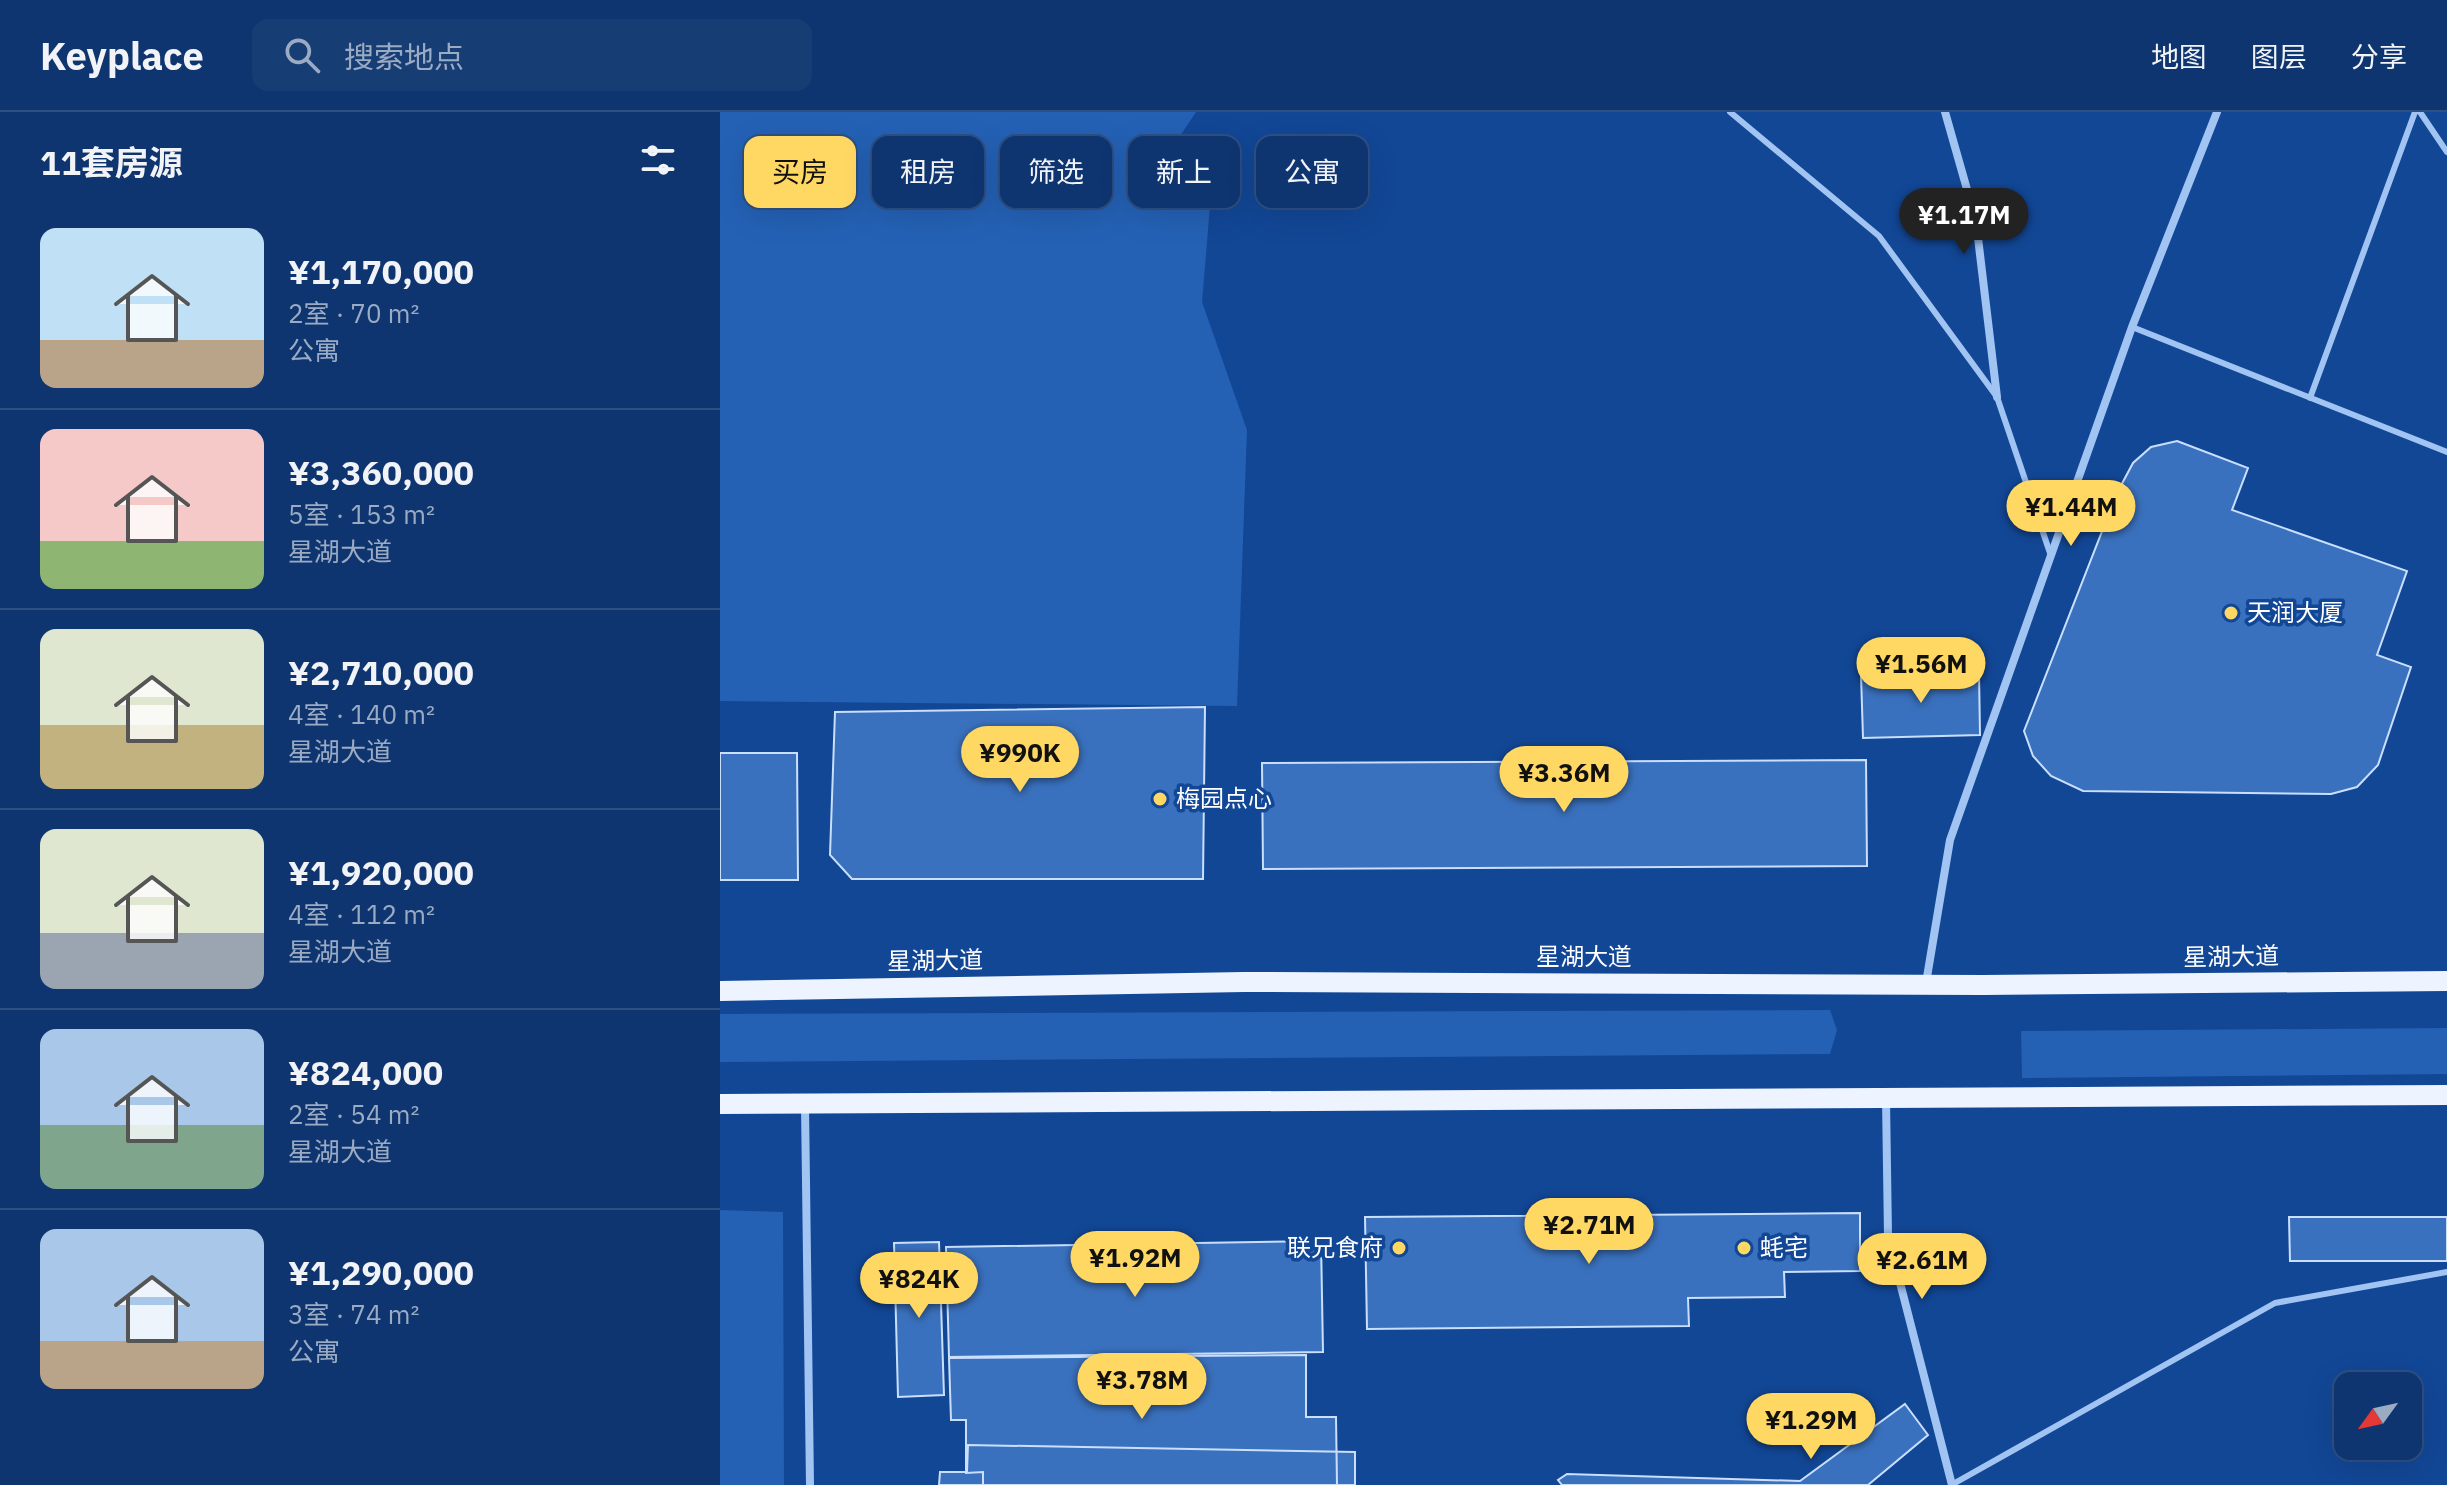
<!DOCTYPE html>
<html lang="zh">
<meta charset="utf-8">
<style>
:root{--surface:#0e3570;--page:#173d75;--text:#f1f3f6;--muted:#9babc3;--line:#2e5083;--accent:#ffd763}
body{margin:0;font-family:"IBM Plex Sans","Noto Sans SC",sans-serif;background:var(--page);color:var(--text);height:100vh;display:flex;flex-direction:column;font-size:30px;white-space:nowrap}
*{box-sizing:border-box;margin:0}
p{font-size:26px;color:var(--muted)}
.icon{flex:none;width:44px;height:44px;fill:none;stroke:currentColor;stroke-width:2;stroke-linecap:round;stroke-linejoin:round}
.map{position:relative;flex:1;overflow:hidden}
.drawer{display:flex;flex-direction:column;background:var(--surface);width:720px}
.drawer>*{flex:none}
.banner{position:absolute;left:24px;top:24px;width:760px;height:72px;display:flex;gap:16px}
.needle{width:52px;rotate:237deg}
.tools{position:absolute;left:1614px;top:1260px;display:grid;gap:16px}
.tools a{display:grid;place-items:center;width:88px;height:88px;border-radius:16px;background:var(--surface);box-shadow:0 8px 32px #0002,0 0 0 2px var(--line);font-size:40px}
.price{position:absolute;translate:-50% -68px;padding:0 18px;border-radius:28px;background:var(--accent);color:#111;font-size:26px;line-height:52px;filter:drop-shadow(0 2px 4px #0008)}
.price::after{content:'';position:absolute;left:50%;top:48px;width:24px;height:18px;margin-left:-12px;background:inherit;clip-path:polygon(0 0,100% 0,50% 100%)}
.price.on{background:#222;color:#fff}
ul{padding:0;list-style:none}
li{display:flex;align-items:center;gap:24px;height:200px;padding:0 40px}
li+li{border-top:2px solid var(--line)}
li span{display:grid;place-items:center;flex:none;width:224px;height:160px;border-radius:16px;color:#555}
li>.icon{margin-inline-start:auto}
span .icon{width:96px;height:96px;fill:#fffc;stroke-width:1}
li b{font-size:34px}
h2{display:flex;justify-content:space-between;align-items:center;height:96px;padding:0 40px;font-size:34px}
.chip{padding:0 28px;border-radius:16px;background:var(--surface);box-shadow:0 8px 32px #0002,0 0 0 2px var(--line);font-size:28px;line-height:72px}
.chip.on{background:var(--accent);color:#111}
header{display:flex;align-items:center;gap:48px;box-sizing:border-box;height:112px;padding:0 40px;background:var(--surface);border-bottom:2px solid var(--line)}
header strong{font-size:38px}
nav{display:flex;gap:44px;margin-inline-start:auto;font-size:28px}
.search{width:560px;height:72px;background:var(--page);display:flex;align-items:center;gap:20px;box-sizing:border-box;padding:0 28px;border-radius:16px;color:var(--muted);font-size:30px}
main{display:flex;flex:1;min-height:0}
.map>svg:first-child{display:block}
</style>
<header>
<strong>Keyplace</strong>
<div class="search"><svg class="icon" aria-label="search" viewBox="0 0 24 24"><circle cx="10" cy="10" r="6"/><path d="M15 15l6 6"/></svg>搜索地点</div>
<nav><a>地图</a><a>图层</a><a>分享</a></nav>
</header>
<main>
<section class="drawer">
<h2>11套房源<svg class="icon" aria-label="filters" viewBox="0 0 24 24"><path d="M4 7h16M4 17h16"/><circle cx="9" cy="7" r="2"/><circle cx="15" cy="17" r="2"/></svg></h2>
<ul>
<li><span style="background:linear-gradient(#bfe0f5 70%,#b9a48a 0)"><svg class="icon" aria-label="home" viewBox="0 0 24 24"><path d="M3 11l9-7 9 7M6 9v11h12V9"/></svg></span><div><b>¥1,170,000</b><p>2室 · 70 m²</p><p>公寓</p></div></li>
<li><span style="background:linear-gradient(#f6c9c9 70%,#8fb573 0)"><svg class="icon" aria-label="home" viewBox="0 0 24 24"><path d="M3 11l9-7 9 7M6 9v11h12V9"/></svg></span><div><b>¥3,360,000</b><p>5室 · 153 m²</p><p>星湖大道</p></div></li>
<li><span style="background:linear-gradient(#dfe7d0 60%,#c2b280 0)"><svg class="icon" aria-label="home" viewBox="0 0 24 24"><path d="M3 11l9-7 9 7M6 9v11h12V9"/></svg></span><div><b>¥2,710,000</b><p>4室 · 140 m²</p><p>星湖大道</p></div></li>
<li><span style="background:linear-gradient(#dfe7d0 65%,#9aa5b1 0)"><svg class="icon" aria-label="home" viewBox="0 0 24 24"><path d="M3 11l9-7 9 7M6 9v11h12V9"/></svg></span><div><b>¥1,920,000</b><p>4室 · 112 m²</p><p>星湖大道</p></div></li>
<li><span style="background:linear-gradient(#a9c7e8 60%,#7fa58c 0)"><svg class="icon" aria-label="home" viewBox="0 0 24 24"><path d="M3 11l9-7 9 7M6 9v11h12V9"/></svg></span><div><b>¥824,000</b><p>2室 · 54 m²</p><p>星湖大道</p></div></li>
<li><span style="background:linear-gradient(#a9c7e8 70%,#b9a48a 0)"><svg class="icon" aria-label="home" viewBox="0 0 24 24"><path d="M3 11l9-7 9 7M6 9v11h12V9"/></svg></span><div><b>¥1,290,000</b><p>3室 · 74 m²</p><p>公寓</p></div></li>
</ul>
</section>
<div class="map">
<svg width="1727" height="1373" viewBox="0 0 1727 1373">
<rect width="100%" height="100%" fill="#124796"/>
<path fill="#2461b5" d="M0,0H476L450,39L490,94L482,190L527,318L517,594L0,589Z
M1110,898L1117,918L1110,942L0,950V902Z
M1727,916V962L1302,966L1301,919Z
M0,1098L63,1100L64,1373H0Z"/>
<path fill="#3a71be" stroke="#c9dffd" stroke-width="2" d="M1457,329L1528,356L1512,398L1687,459L1657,543L1691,555L1658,653L1637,675L1611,682L1363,679L1331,664L1313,644L1304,619L1397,381L1413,351L1431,335Z
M1259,561L1260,623L1143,626L1141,563Z
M485,595L483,767H132L110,743L115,600Z
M0,641H77L78,768H0Z
M1146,648L1147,754L543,757L542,651Z
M1140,1101V1159L1064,1160L1065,1185L968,1186L969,1214L647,1217L645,1105Z
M1569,1105H1727V1149H1570Z
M601,1129L603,1240L229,1245L226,1135Z
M219,1130L224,1283L178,1285L174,1131Z
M586,1243V1305H616L617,1373H263V1360L246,1361V1308H231L229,1246Z
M1185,1292L1208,1323L1148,1373H842L838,1368L847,1362L1080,1369Z
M248,1333L635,1340V1373H219L220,1360H247Z"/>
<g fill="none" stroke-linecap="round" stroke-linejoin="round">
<path stroke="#a1c4f3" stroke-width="6" d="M1010,0L1159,124L1277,285L1331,444
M1700,0L1727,40
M1412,215L1727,340
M1590,286L1695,0
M1233,1372L1555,1191L1727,1160"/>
<path stroke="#a1c4f3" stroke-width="8" d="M1225,0L1256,109L1277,285
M1206,871L1230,728L1412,215L1497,0
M1166,987L1168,1124L1232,1373
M85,994L90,1373"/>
<path stroke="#edf4ff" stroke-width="20" d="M0,879L524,870L1263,873L1727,869
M0,992L1727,983"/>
</g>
<g fill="#ffd763" stroke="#124796" stroke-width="3">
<circle cx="1511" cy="501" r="8"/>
<circle cx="440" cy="687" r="8"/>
<circle cx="679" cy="1136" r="8"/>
<circle cx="1024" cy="1136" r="8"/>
</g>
<g text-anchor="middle" stroke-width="7" stroke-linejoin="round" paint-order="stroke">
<g font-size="24" fill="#fff" stroke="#124796" text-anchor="start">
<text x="1527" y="509">天润大厦</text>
<text x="456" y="695">梅园点心</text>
<text x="663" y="1144" text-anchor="end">联兄食府</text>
<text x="1040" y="1144">蚝宅</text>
</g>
<g font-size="24" fill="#fff" stroke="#124796">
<text x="864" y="853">星湖大道</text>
<text transform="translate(1511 845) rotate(-1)" y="8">星湖大道</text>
<text transform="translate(215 849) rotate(-1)" y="8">星湖大道</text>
</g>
</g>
</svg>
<div class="tools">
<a><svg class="needle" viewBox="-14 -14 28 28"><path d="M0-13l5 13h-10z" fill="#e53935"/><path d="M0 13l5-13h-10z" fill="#9babc3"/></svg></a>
</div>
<b class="price on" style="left:1244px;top:144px">¥1.17M</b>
<b class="price" style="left:1351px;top:436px">¥1.44M</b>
<b class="price" style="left:1201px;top:593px">¥1.56M</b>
<b class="price" style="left:300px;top:682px">¥990K</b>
<b class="price" style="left:844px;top:702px">¥3.36M</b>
<b class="price" style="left:869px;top:1154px">¥2.71M</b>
<b class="price" style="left:415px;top:1187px">¥1.92M</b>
<b class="price" style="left:1202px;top:1189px">¥2.61M</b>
<b class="price" style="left:199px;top:1208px">¥824K</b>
<b class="price" style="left:422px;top:1309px">¥3.78M</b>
<b class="price" style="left:1091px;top:1349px">¥1.29M</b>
<div class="banner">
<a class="chip on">买房</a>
<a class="chip">租房</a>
<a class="chip">筛选</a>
<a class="chip">新上</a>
<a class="chip">公寓</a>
</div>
</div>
</main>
